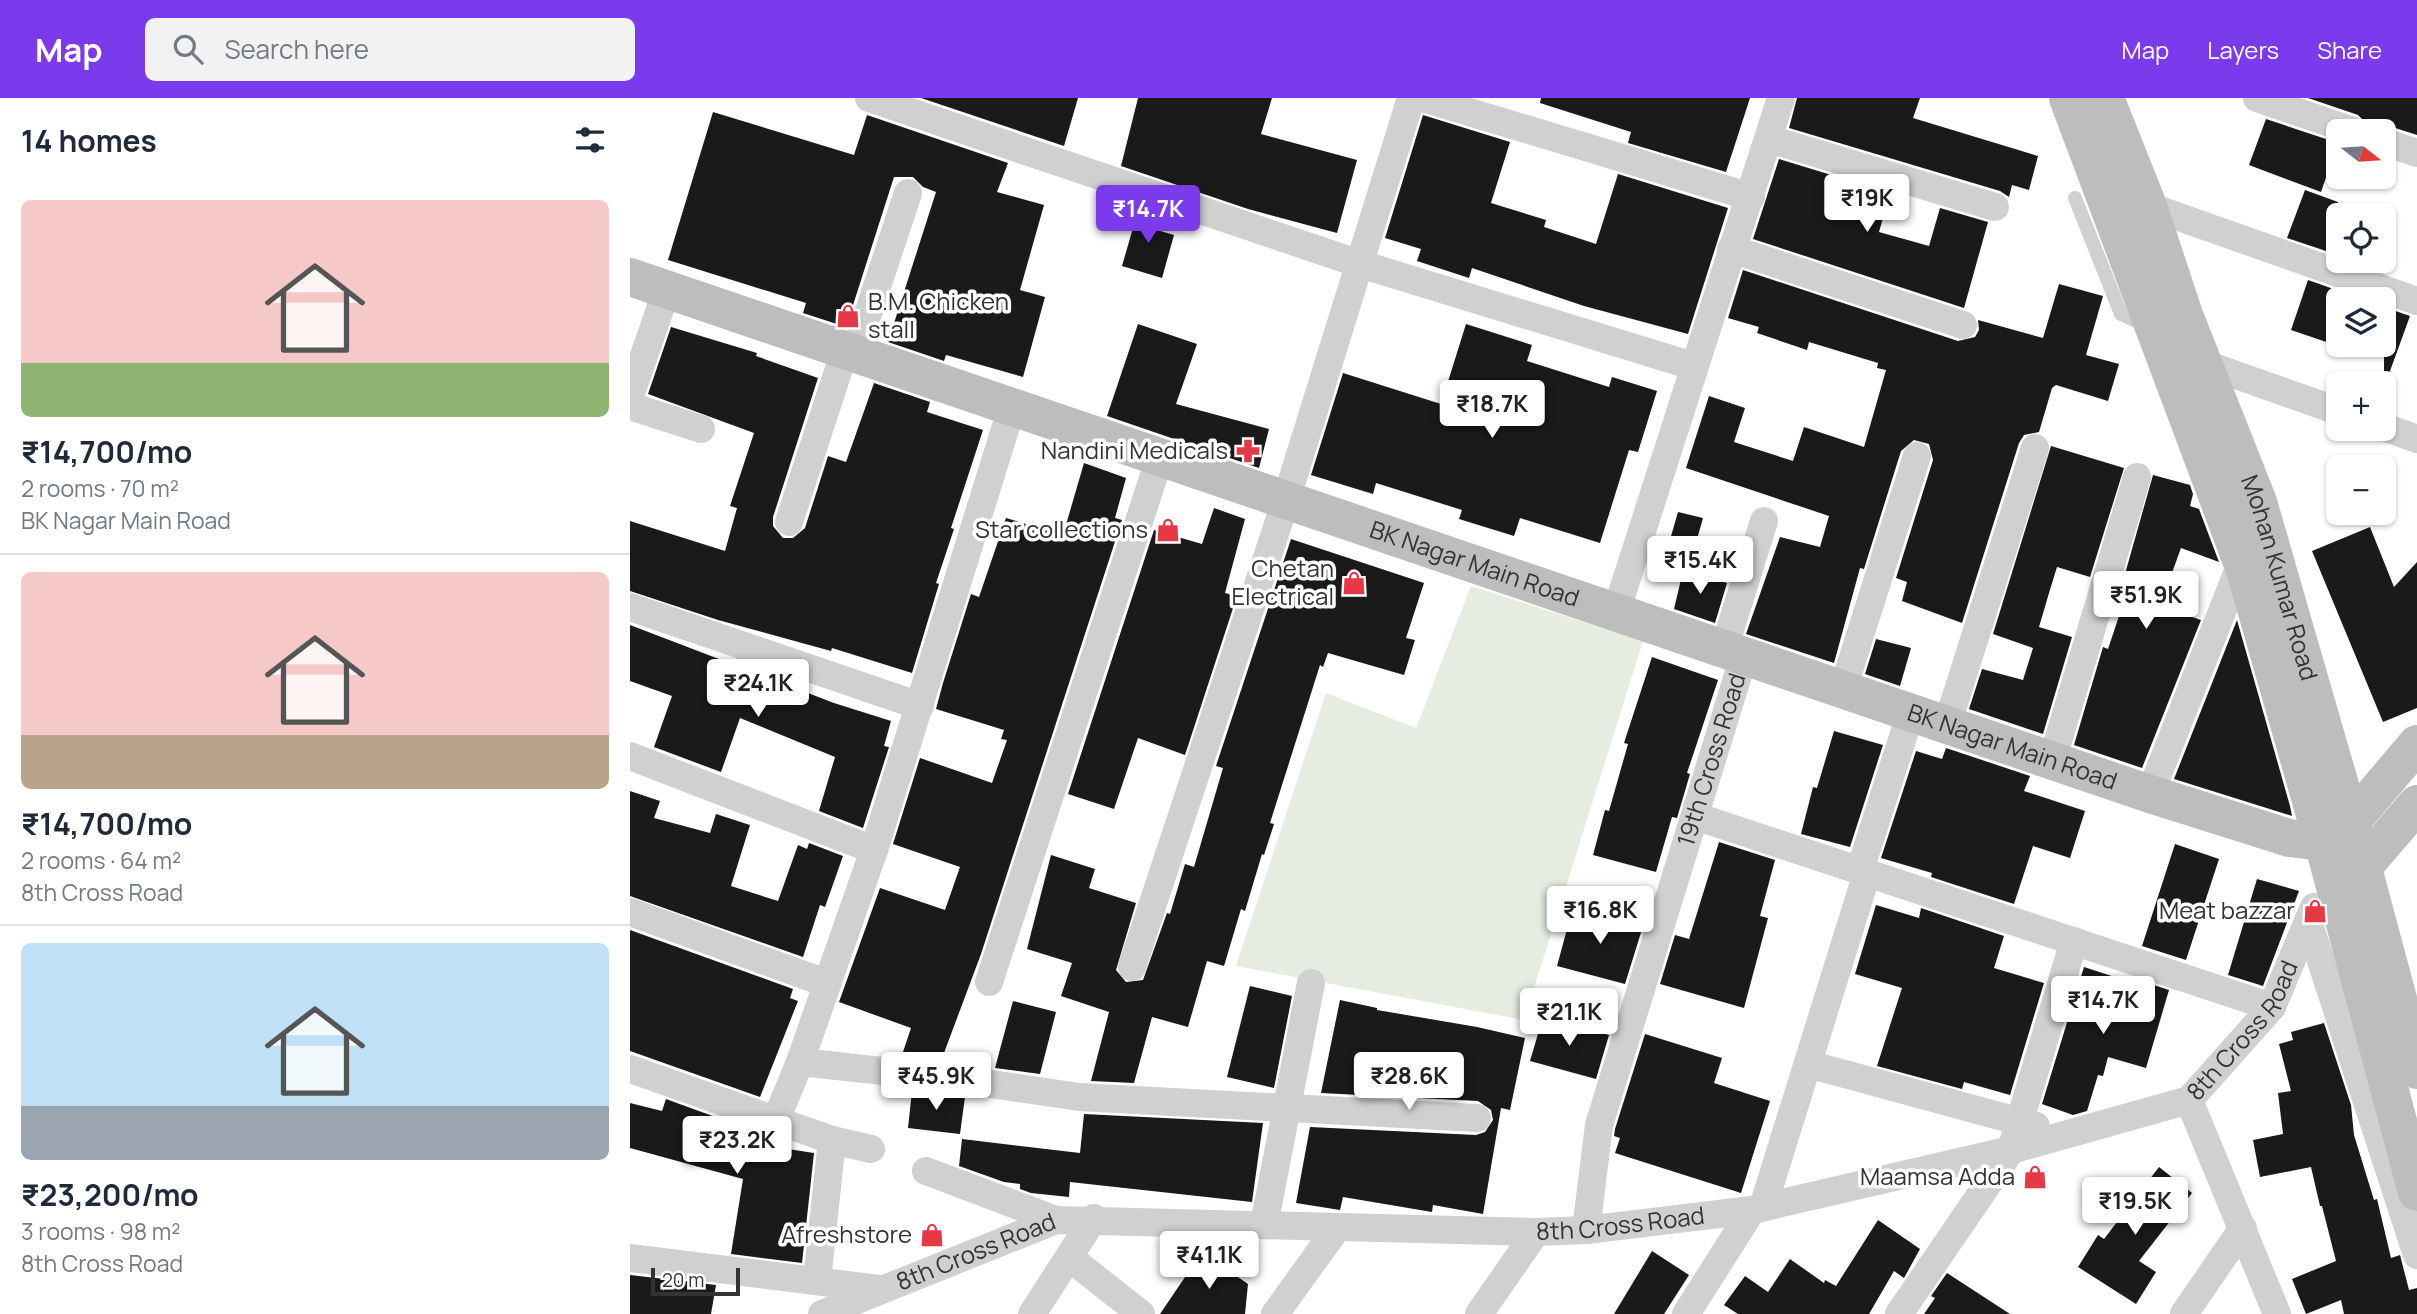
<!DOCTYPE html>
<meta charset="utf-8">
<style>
:root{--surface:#fff;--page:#f2f2f3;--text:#1f2937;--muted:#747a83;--line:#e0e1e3;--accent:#7c3aed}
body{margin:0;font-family:Manrope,sans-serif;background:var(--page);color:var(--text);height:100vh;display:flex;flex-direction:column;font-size:26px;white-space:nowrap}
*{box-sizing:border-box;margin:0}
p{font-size:23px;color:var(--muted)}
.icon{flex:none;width:38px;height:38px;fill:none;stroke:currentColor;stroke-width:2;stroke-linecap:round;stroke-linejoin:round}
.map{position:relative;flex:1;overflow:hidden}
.panel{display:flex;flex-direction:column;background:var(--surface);width:630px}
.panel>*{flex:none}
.needle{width:46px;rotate:107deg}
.tools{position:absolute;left:1696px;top:21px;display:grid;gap:14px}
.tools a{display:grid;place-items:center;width:70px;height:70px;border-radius:10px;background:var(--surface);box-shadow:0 2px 5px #0004;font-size:35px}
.scale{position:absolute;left:21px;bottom:18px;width:89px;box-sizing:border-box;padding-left:7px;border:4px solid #333;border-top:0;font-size:19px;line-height:24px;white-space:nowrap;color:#333;-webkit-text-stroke:5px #fff;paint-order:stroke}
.price{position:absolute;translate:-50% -60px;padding:0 16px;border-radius:7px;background:#fff;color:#222;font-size:23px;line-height:46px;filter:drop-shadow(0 2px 4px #0008)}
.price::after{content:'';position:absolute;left:50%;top:42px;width:21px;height:16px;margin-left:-10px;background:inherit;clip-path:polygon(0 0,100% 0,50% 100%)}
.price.on{background:var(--accent);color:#fff}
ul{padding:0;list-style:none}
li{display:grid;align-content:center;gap:14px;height:371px;padding:0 21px}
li+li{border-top:2px solid var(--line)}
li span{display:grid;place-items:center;height:217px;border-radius:10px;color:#555}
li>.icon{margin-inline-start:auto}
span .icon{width:126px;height:126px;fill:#fffc;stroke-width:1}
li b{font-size:30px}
h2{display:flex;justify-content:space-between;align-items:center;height:84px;padding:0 21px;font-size:30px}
header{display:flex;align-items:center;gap:42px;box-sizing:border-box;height:98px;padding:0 35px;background:var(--accent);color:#fff}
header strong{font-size:33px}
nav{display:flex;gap:38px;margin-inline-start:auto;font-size:24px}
.search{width:490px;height:63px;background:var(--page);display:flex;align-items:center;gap:18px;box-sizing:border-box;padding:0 24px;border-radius:10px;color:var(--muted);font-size:26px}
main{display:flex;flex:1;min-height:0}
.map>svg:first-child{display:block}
</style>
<header>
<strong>Map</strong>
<div class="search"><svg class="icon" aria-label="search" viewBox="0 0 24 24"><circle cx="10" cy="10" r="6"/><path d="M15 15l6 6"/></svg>Search here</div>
<nav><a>Map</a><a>Layers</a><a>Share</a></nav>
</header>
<main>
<section class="panel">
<h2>14 homes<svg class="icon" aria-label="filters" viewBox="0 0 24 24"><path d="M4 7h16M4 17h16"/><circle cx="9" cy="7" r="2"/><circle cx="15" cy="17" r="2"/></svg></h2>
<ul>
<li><span style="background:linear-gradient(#f6c9c9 75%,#8fb573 0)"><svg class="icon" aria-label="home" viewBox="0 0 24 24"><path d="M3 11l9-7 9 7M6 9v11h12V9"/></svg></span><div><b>₹14,700/mo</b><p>2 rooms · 70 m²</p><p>BK Nagar Main Road</p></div></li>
<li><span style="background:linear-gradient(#f6c9c9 75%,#b9a48a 0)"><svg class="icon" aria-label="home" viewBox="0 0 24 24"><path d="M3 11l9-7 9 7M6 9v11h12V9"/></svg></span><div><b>₹14,700/mo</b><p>2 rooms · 64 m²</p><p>8th Cross Road</p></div></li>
<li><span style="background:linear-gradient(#bfe0f5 75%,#9aa5b1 0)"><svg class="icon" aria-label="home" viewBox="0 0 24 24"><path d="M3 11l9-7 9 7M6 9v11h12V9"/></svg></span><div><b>₹23,200/mo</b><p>3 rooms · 98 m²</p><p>8th Cross Road</p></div></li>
</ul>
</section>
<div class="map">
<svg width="1787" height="1216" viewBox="0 0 1787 1216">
<rect width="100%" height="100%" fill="#fff"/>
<path fill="#e6ecdf" d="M841,488L1013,543L894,922L606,868L696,595L786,630Z"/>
<path fill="#1a1a1a" d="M291,0H448L434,48Z
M508,0H642L631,36L727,62L707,135L618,111L491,68Z
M911,0H1120L1096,74L998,45L1001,34L910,5Z
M1167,0H1290L1283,20L1408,58L1399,92L1382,87L1379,99L1370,93L1159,30Z
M1678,0H1787V37L1759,28L1737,26L1728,17Z
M83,14L224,57L237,17L378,65L367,94L414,107L390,192L415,199L393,279L316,257L314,263L258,244L306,94L293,89L283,79H264L216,229L173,215L176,205L38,162Z
M793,17L880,44L861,105L916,122L914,129L966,146L988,76L1098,110L1058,236L954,208L842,170L839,180L787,163L791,151L755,140Z
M1636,21L1708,45L1691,94L1619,67Z
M1149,61L1260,95L1249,134L1299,148L1310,110L1358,124L1334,210L1123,141Z
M1675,92L1708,104V157L1657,140Z
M509,109L531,116L527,132L544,137L532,180L492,168Z
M1723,163H1757L1753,173Z
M1113,172L1328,243L1345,239L1349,232L1348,222L1413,240L1429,186L1473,198L1456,257L1489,266L1478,303L1426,287L1422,290L1409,334L1394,337L1389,345L1332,525L1272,503L1277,484L1266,480L1303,362L1299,346L1284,342L1271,353L1234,471L1230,470L1204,565L1116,536L1150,439L1190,449L1199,418L1056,370L1079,298L1115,310L1104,344L1163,363L1174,329L1234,349L1256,272L1247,270L1248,265L1179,244L1177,252L1127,235L1129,229L1098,220Z
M1678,182L1732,201H1708V248L1661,232Z
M1754,209L1780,218L1756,284L1754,283Z
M508,226L567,246L546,306L639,331L629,370L477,318Z
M836,226L902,247L897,263L979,289L982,279L1027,293L1008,354L999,352L970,445L890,420L884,438L829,421L832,412L746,385L743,396L681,377L713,275L811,306Z
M41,229L127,255L126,258L188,280L143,419V428L153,440H163L175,430L198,358L216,364L244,285L300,304L297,314L353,332L321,430L324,431L306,485L309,486L282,575L202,550L201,553L88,522L0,493V423L95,453L107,410L100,408L124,335L18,296Z
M1421,348L1494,370L1460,479L1427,469L1419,495L1409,529L1442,539L1413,636L1339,611L1352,571L1393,582L1403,550L1363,536Z
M454,365L496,380L485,420L492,422L351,856L311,963L286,960L273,954L281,930L209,904L250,790L315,812L330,769L263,746L290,660L362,685L377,642L371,641L374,632L306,611L313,585L341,496L349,499L376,420L433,437Z
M1523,377L1560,387L1563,396L1560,408L1569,411L1589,464L1551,450L1530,508L1571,522L1512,670L1444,647L1473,549L1478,551L1496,497L1497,491L1491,490Z
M584,410L615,421L595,495L607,498L555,657L508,640L484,711L438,696L524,432L572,446Z
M1048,414L1073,420L1062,459L1037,452Z
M1740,429L1764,489L1787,464V610L1753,624L1682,453Z
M661,441L794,485L776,540L785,542L774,577L698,555L693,569L690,567L640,725L644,726L634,757L632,756L615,813L611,811L594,868L577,863L558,929L522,919L504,985L461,983L479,914L431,898L442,865L397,851L421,757L465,771L459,790L506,805L486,872L496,884L513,882L537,815L540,816L555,766L564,769L593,670L586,668Z
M1053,473L1097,485L1085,525L1044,511Z
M1607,522L1660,708L1662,718L1544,681Z
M0,527L204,605L261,623L254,648L259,649L233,730L189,713L205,659L110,620L91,674L24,649L42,598L0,583Z
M1246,541L1281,550L1270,588L1235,576Z
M1022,559L1088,582L1057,675L1060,676L1047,720L1042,719L1026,774L963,757L975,712L979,713L998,646L994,645Z
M1204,633L1253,647L1220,749L1171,736L1183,689L1187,690Z
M1316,650L1400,678L1394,693L1455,713L1440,760L1403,748L1384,806L1301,779L1302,775L1251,760L1286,653L1312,661Z
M0,693L30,703L24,720L80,735L86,716L120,727L101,788L148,803L168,747L177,751L179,745L213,758L195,809L190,807L173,859L0,798Z
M1089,744L1145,762L1130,818L1138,820L1114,910L1030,886L1045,837L1059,841Z
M1545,746L1589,761L1556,862L1512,848Z
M1627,781L1669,793L1633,888L1598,877Z
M1246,807L1289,820L1291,810L1374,838L1364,870L1414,885L1380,997L1334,984L1332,991L1247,968L1272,890L1225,876Z
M943,809L1013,828L995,886L927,868Z
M0,832L163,891L160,900L168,903L130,999L0,953Z
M1454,869L1500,884L1502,880L1539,892L1516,970L1478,959L1473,978L1468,977L1457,1013L1443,1017L1412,1006Z
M620,888L662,898L644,990L597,979Z
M710,902L747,910V912L847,929L895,940L880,1012L871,1010L853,1116L803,1107L802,1114L713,1099L710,1112L666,1105L680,1029L846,1037L855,1034L863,1022L861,1012L848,1003L691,995Z
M383,903L426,914L410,976L365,970Z
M913,919L979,937L966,981L900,963Z
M1694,925L1721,1007L1724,1037L1744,1102L1747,1101L1761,1160L1770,1157L1779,1192L1787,1190V1216H1714L1711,1202L1676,1216L1662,1181L1706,1163L1692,1108H1690L1681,1069L1630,1079L1623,1042L1653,1036L1648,995L1661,993L1649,946L1663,942L1661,934Z
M1015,936L1092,960L1084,985L1140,1003L1111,1095L985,1055L990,1040L984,1038L985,1031Z
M282,993L335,999L330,1036L278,1030Z
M36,1001L99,1024L94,1041L184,1055L172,1165L101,1156L113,1081L0,1050V1005L32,1013Z
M454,1016L633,1025L622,1104L440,1084L439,1099L401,1095L390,1091V1086L374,1084L329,1068L332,1041L450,1055Z
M1529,1069L1562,1095L1509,1163L1526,1174L1506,1206L1448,1169L1468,1137L1474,1141Z
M1248,1122L1290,1151L1274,1180L1264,1173L1239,1216H1108L1094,1207L1115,1178L1138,1194L1160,1161L1194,1185L1195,1182L1206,1188Z
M1022,1153L1059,1177L1034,1216H984Z
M572,1154L618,1186L615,1216H530Z
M1317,1175L1380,1216H1294L1305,1200L1301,1198Z
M0,1177L86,1187L81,1216H0Z"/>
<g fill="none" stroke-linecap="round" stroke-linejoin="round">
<path stroke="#d0d0d0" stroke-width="14" d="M1445,100L1491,216L1506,223L1519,221"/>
<g stroke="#d0d0d0" stroke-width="28">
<path d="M239,0L727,165L1063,268"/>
<path d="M793,0L1121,99"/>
<path d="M1627,0L1723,33"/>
<path d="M1139,41L1365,109"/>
<path d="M1754,44L1787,55"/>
<path d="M1518,108L1787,203"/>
<path d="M1101,151L1333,227"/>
<path d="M225,255L278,95"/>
<path d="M1575,266L1708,313"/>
<path d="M0,298L37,191"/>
<path d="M0,308L71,331"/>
<path d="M1754,329L1787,341"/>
<path d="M159,424L215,252"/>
<path d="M0,509L290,608"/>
<path d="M986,514L1151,0"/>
<path d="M1094,551L1134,423"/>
<path d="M1213,591L1287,358"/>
<path d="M1317,627L1405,350"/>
<path d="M0,658L244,752"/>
<path d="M1422,663L1507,379"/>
<path d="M1520,696L1612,463"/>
<path d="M1065,718L1642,909"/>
<path d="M1230,772L1281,614"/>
<path d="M0,814L196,885"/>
<path d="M1678,823L1787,1157"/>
<path d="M502,869L656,402L781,0"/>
<path d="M359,884L530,359"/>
<path d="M170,964L327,981L449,999L847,1020"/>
<path d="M1178,966L1406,1028"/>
<path d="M0,971L202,1042L241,1051"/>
<path d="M1559,1002L1647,1216"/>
<path d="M146,1022L170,964L244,752L382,309"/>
<path d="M296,1073L426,1122"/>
<path d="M1133,1109L1237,775"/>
<path d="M634,1127L681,885"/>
<path id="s1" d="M956,1132L969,1027L1114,558"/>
<path d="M0,1160L249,1191"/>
<path d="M440,1160L511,1216"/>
<path d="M187,1183L202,1042"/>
<path id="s2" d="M192,1216L426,1122L906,1134L956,1132L1122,1112L1381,1052L1559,1002L1642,909L1684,809"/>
<path d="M402,1216L464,1120"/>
<path d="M645,1216L707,1130"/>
<path d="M849,1216L906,1134"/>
<path d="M1056,1216L1122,1112"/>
<path d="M1269,1216L1381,1052L1444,843"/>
<path d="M1554,1216L1613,1130"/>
</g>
<g stroke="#bdbdbd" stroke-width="38">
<path d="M1438,0L1615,472L1696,755L1787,1094"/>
<path id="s3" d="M1475,0L1518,108L1554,217L1628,404L1720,722L1787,972"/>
<path id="s4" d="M0,179L1520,696L1659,740L1693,744"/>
<path d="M1709,738L1787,646"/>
<path d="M1720,784L1787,706"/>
</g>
</g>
<defs>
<g id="shop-bare" transform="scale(1.89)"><path d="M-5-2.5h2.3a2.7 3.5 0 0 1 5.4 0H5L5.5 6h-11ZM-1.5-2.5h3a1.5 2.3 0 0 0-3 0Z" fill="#e63946" stroke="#fff" stroke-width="2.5" paint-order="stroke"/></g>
<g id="pharmacy-bare" transform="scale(1.89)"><path d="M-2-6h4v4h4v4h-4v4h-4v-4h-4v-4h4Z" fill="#e63946" stroke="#fff" stroke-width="2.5" paint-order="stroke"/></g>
</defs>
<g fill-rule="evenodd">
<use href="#shop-bare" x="218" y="218"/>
<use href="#pharmacy-bare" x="618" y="353"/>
<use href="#shop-bare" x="538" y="432"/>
<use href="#shop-bare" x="724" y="485"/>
<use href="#shop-bare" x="1685" y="813"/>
<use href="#shop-bare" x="1405" y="1079"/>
<use href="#shop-bare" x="302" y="1137"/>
</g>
<g text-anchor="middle" stroke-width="7" stroke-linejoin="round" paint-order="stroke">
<g font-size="24" fill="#333" stroke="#fff" text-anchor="end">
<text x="238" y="212" text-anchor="start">B.M. Chicken<tspan x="238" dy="28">stall</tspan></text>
<text x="598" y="361">Nandini Medicals</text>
<text x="518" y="440">Star collections</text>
<text x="704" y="479">Chetan<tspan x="704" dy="28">Electrical</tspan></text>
<text x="1665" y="821">Meat bazzar</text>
<text x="1385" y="1087">Maamsa Adda</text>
<text x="282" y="1145">Afreshstore</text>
</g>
<g font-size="24" fill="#333" stroke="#fff">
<text dy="8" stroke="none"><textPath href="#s4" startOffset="892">BK Nagar Main Road</textPath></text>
<text dy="8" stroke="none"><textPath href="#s3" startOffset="511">Mohan Kumar Road</textPath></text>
<text dy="8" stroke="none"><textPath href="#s4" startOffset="1460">BK Nagar Main Road</textPath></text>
<text dy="8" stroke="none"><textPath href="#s1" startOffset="488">19th Cross Road</textPath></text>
<text dy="8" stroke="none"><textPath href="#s2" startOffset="1489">8th Cross Road</textPath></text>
<text dy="8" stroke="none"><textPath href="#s2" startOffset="817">8th Cross Road</textPath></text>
<text dy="8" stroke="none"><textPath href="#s2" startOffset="166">8th Cross Road</textPath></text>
</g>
</g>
</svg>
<div class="tools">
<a><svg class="needle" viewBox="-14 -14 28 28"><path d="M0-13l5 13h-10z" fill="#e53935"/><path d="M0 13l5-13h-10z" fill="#747a83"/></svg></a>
<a><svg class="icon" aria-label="locate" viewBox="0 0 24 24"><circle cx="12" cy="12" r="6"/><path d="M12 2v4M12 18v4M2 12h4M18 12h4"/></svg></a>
<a><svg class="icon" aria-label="layers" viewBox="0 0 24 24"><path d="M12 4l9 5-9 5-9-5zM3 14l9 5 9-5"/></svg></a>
<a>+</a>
<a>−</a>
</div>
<div class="scale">20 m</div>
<b class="price" style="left:1237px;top:136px">₹19K</b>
<b class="price on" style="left:518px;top:147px">₹14.7K</b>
<b class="price" style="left:862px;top:342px">₹18.7K</b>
<b class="price" style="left:1070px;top:498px">₹15.4K</b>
<b class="price" style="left:1516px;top:533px">₹51.9K</b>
<b class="price" style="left:128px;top:621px">₹24.1K</b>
<b class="price" style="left:970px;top:848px">₹16.8K</b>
<b class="price" style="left:1473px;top:938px">₹14.7K</b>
<b class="price" style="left:939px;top:950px">₹21.1K</b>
<b class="price" style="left:306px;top:1014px">₹45.9K</b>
<b class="price" style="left:779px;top:1014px">₹28.6K</b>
<b class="price" style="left:107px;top:1078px">₹23.2K</b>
<b class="price" style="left:1505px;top:1139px">₹19.5K</b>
<b class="price" style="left:579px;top:1193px">₹41.1K</b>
</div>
</main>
